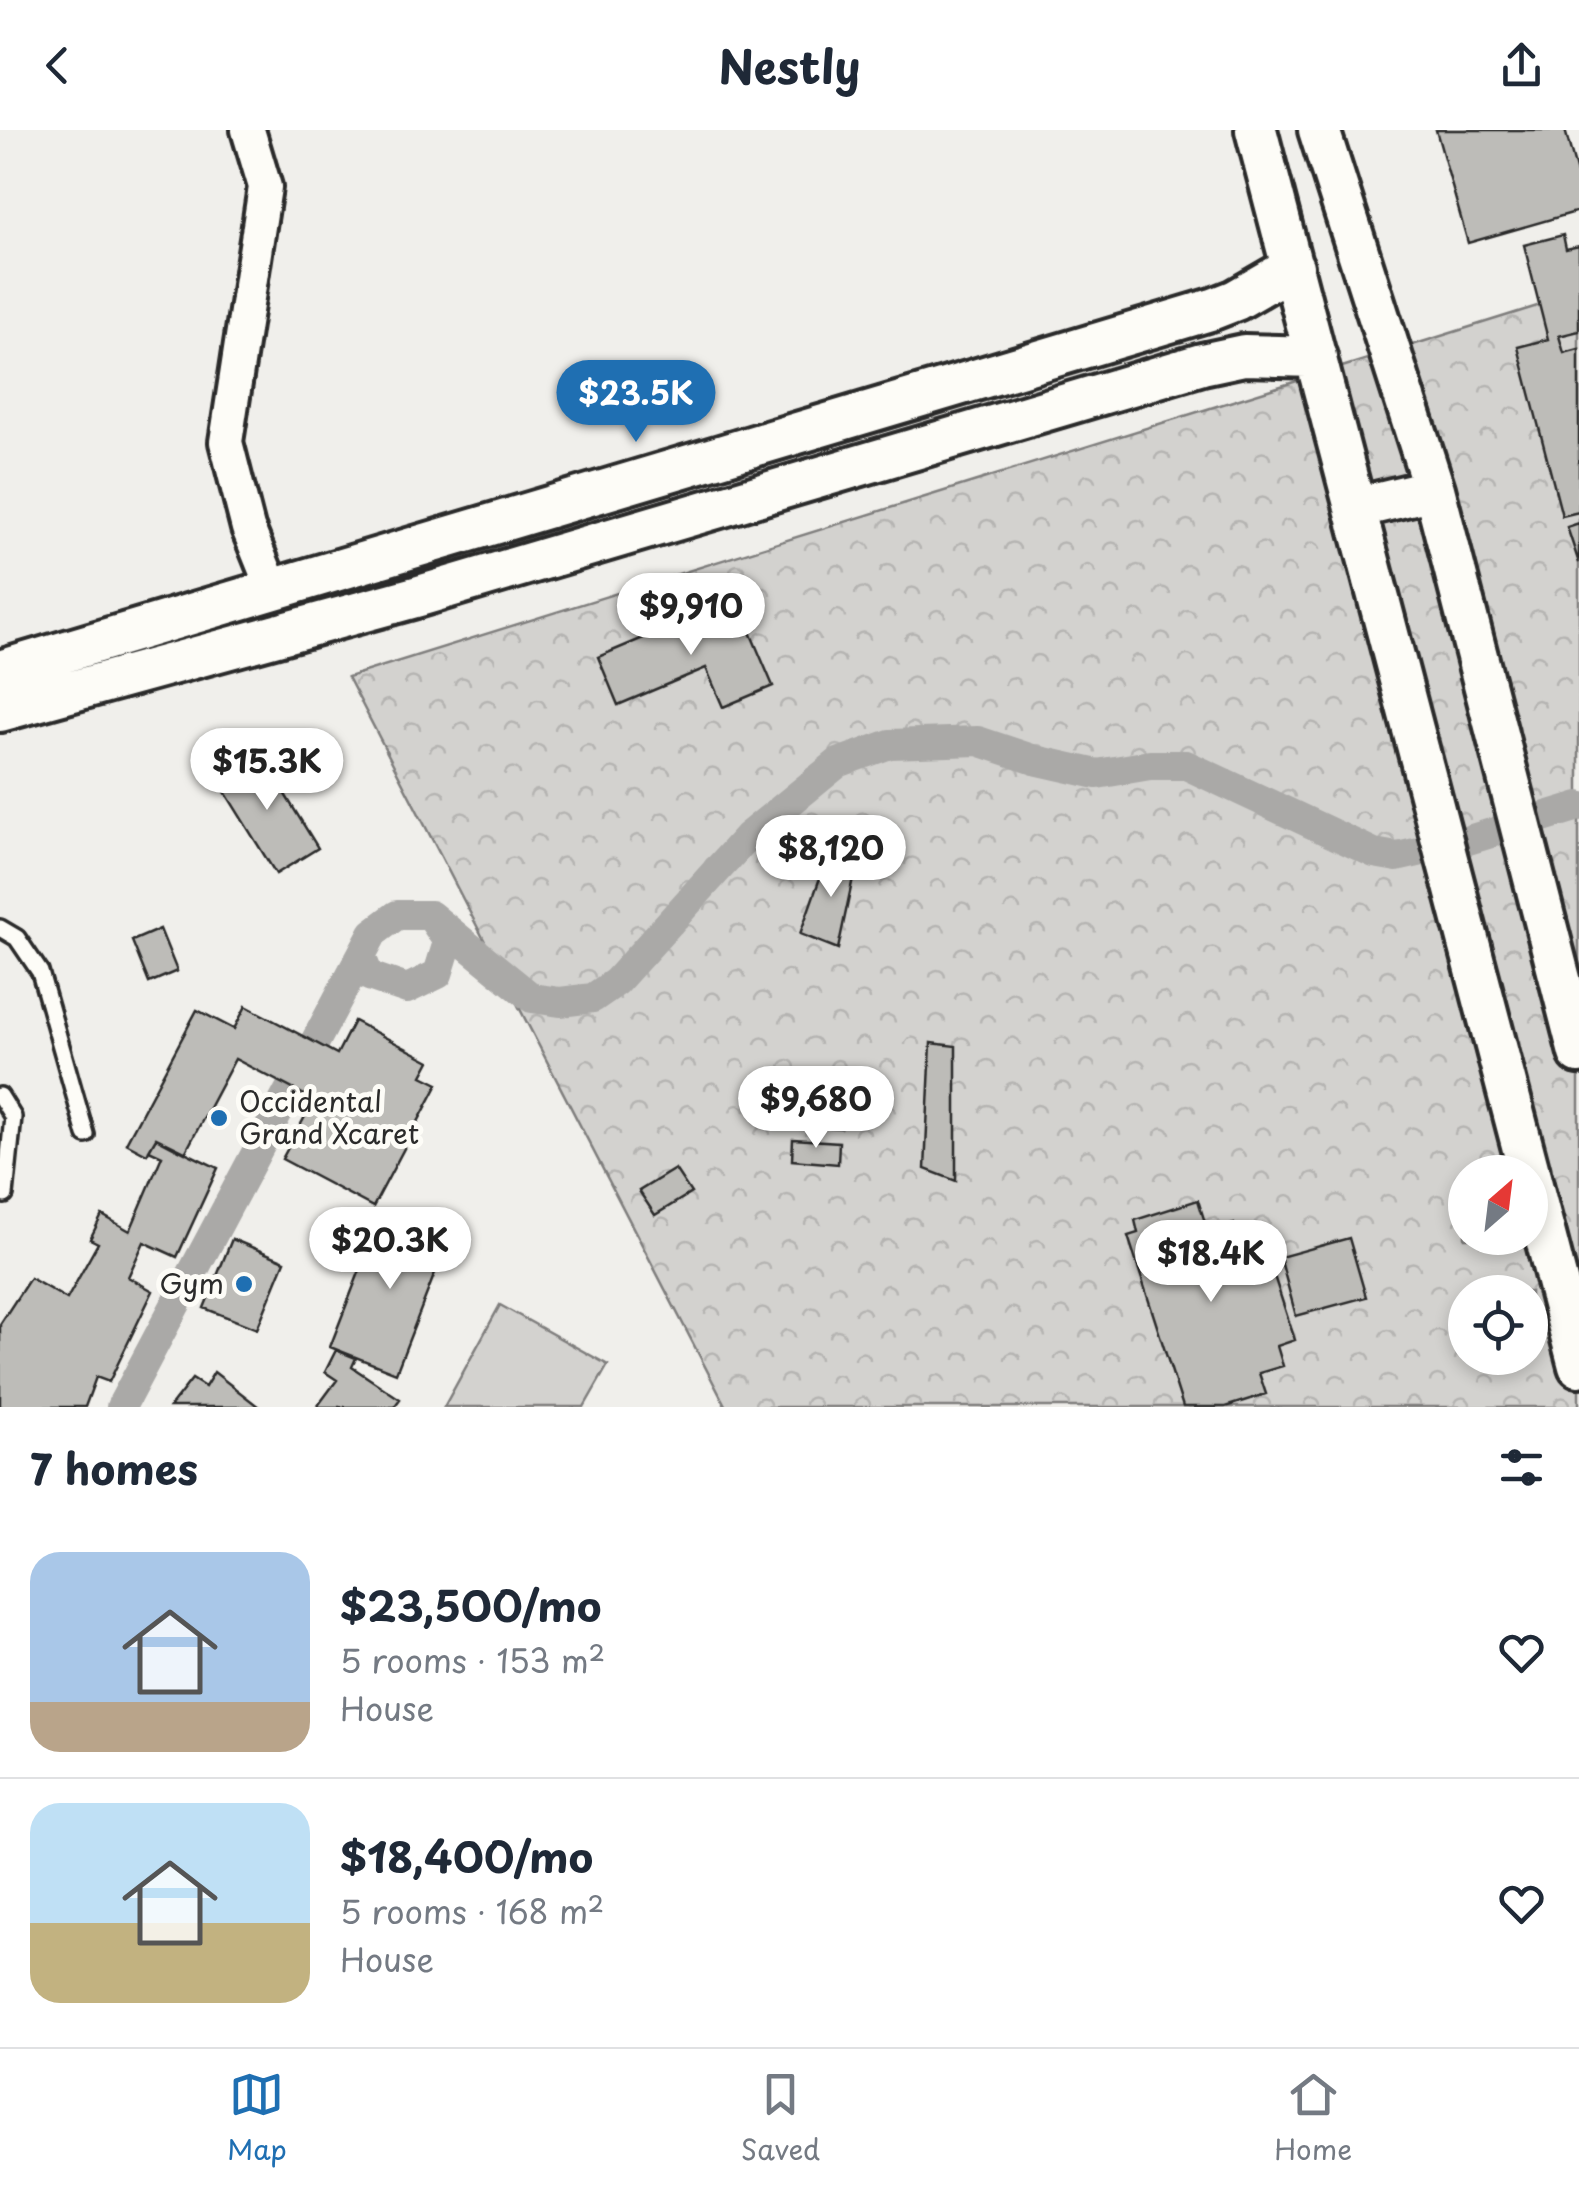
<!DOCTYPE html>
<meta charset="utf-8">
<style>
:root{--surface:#fff;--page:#f6f6f7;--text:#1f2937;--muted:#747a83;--line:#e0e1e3;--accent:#1f6fb2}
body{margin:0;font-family:"Playpen Sans",sans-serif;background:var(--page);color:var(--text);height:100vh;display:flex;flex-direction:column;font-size:38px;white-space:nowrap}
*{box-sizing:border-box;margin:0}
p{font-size:32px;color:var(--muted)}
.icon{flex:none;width:55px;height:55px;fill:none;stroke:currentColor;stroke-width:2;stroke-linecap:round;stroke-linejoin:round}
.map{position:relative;height:1277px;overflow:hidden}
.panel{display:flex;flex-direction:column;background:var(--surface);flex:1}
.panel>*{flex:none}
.needle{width:65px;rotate:28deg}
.buttons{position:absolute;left:1448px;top:1025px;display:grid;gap:20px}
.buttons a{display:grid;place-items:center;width:100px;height:100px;border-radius:50%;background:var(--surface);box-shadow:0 5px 15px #0003;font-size:50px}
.price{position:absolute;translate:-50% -85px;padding:0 22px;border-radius:35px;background:#fff;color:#222;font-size:32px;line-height:65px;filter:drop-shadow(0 2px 5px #0008)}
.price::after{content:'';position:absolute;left:50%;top:60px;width:30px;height:22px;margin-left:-15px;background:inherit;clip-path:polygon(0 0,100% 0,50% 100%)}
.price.selected{background:var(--accent);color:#fff}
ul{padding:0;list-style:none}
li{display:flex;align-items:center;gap:30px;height:250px;padding:0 30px}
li+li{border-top:2px solid var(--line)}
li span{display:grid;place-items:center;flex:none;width:280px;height:200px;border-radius:30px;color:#555}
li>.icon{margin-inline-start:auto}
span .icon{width:120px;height:120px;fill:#fffc;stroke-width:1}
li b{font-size:42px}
h2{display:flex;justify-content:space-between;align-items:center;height:120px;padding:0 30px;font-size:42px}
header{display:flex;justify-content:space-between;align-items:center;height:130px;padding:0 30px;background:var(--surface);font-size:45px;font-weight:700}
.tab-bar{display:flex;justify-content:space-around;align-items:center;height:140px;border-top:2px solid var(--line);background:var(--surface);font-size:28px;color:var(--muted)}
.tab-bar a{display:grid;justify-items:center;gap:5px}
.tab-bar .selected{color:var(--accent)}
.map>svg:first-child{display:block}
</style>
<header><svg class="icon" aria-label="back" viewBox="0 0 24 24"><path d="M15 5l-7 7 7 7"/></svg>Nestly<svg class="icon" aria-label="share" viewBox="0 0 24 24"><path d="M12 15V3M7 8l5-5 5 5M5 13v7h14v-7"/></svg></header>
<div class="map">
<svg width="1579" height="1277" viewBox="0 0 1579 1277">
<defs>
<pattern id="forest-crowns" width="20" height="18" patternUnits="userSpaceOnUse" patternTransform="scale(2.5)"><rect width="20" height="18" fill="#d3d2cf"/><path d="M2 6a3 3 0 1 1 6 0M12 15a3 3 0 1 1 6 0" fill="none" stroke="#b5b4b2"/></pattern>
</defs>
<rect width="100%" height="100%" fill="#f0efeb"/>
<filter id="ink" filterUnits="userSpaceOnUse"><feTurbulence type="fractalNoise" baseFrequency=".01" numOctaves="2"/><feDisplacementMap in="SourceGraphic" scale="20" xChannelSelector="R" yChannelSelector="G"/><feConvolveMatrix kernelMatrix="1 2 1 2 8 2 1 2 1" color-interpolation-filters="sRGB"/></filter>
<g filter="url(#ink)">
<path fill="url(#forest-crowns)" stroke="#7f7e7d" stroke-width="2.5" fill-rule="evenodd" d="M1579,163V1277H726L348,547ZM1465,1042H1530V1108H1465ZM1465,1162H1530V1228H1465Z"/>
<path fill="#d3d2cf" stroke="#7f7e7d" stroke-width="2.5" d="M500,1175L608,1235L584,1277H444Z"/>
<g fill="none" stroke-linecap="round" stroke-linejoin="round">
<path stroke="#aaa9a7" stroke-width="30" d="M430,785L532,868L560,872L593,868L616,852L747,707L838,633L890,614L978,611L1035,630L1097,644L1150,635H1186L1374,723L1397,727L1462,712L1579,676
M121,1277L373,803L397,785H430L448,812L438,844L407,859L369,846L361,826"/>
</g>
<path fill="#bdbcb8" stroke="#2b2b2b" stroke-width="2.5" d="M1436,0H1565L1579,51V81L1468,113Z
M1563,105L1566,119L1579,116V201L1559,206L1564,223L1579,219V382L1562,386L1518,217L1548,209L1524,115Z
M1579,393V433L1567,397Z
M736,469L773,556L723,577L706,538L618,575L598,527Z
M259,622L318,718L276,744L217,649Z
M831,717L857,729L838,819L800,804Z
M160,799L177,841L149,853L132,811Z
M246,876L337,924L354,891L430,931L422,946L438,954L373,1077L282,1029L314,970L235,929L185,1023L156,1008L147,1024L126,1013L197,880L234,899Z
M931,913L956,916V1051L925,1039Z
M804,963L844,966L841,998L802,995Z
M156,1008L218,1038L177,1127L144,1112L128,1147L153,1161L109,1252L96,1247L85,1277H0V1194L30,1148L67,1169L98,1113L90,1109L102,1085L130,1101L162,1026L149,1020Z
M793,1009L839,1012L838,1034L792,1030Z
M675,1039L691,1063L655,1085L639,1061Z
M1198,1070L1208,1102L1234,1094L1237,1104L1258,1097L1295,1210L1277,1216L1283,1236L1259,1243L1266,1264L1225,1277H1183L1128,1106L1138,1103L1135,1090Z
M383,1081L449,1107L396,1243L330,1217Z
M1349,1108L1366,1167L1296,1186L1280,1127Z
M232,1109L285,1131L257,1199L204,1178Z
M336,1220L356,1228L352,1237L400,1269L394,1277H317L337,1250L325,1242Z
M214,1242L259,1277H170L192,1249L205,1257Z"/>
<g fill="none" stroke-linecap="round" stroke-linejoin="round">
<g stroke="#2b2b2b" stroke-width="22">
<path id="service" d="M0,798L17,808L40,842L86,1005
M0,966L13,987L5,1065"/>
</g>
<g stroke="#2b2b2b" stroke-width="40">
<path id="minor" d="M248,0L265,57L226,312L248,398L273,460"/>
</g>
<g stroke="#2b2b2b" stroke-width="48">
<path id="tertiary" d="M1256,0L1529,1042
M1319,0L1434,359L1579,923
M1355,378L1434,359
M0,541L1213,179L1236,170L1293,137
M0,581L419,466L1202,234L1244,225L1316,227
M1530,1047L1579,1236"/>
</g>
<use href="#service" stroke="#fdfcf7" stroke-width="15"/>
<use href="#minor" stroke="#fdfcf7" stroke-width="32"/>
<use href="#tertiary" stroke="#fdfcf7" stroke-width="40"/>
</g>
</g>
<g fill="#1f6fb2" stroke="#fdfcf7" stroke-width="4">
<circle cx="219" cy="988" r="10"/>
<circle cx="244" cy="1154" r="10"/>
</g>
<g text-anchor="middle" stroke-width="10" stroke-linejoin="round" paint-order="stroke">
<g font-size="28" fill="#2b2b2b" stroke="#fdfcf7" text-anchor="start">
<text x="239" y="982">Occidental<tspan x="239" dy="32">Grand Xcaret</tspan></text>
<text x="224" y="1164" text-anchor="end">Gym</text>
</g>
</g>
</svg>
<div class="buttons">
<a><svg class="needle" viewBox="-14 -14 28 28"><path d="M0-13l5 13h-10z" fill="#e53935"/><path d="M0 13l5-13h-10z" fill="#747a83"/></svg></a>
<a><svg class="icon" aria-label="locate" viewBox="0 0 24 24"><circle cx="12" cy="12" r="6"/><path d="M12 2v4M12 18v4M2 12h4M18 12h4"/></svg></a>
</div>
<b class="price selected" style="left:636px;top:315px">$23.5K</b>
<b class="price" style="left:691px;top:528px">$9,910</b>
<b class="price" style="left:267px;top:683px">$15.3K</b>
<b class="price" style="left:831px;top:770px">$8,120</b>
<b class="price" style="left:816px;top:1021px">$9,680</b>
<b class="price" style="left:390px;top:1162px">$20.3K</b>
<b class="price" style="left:1211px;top:1175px">$18.4K</b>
</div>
<section class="panel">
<h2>7 homes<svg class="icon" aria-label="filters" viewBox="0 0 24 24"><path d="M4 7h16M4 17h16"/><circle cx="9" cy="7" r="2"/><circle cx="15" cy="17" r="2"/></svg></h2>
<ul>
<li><span style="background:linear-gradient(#a9c7e8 75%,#b9a48a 0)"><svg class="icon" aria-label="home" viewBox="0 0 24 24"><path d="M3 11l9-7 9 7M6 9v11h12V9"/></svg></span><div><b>$23,500/mo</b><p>5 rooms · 153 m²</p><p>House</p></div><svg class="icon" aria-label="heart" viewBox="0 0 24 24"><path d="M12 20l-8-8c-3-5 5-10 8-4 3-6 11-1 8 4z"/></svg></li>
<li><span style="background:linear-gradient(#bfe0f5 60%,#c2b280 0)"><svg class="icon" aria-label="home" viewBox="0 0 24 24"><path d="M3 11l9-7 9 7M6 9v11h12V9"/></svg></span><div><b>$18,400/mo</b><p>5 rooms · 168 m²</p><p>House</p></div><svg class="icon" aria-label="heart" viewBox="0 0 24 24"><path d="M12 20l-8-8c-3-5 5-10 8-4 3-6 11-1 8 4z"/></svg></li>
</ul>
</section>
<nav class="tab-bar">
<a class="selected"><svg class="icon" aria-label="map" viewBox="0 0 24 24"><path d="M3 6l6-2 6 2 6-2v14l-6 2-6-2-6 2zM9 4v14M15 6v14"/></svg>Map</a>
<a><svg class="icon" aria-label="saved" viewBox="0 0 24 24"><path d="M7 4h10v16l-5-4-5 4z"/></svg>Saved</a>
<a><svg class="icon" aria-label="home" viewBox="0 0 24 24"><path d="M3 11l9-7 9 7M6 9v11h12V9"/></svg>Home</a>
</nav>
